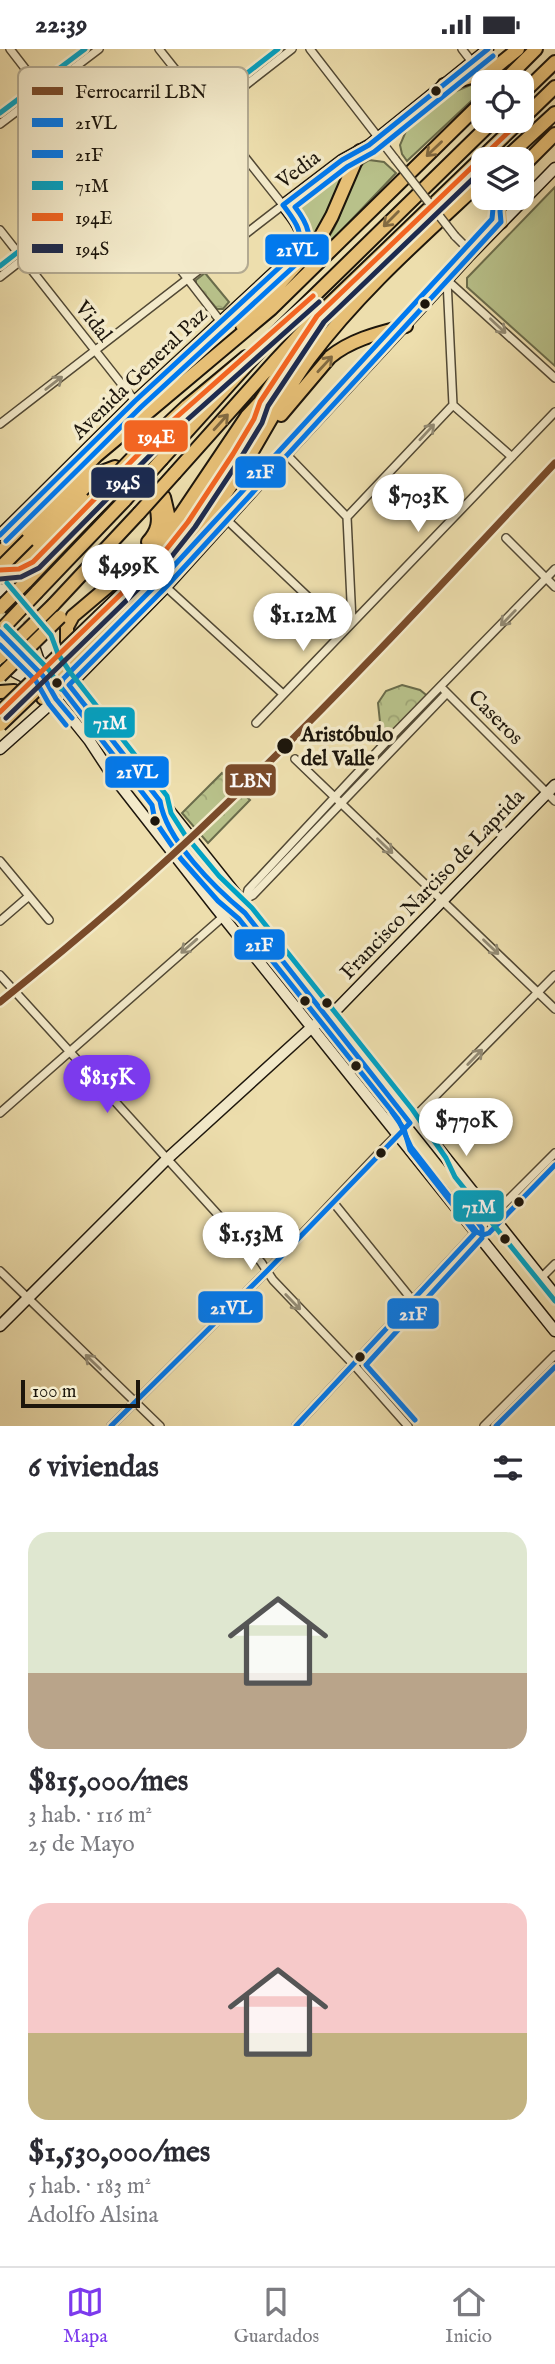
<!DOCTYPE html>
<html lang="es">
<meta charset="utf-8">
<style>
:root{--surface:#fff;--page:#f7f7f7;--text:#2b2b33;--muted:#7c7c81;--line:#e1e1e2;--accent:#7c3aed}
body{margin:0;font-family:"IM FELL English",serif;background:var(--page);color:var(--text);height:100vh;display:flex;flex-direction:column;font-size:26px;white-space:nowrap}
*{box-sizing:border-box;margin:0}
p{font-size:23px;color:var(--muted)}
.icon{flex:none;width:38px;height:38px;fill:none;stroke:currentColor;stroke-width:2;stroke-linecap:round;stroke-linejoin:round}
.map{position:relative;height:1377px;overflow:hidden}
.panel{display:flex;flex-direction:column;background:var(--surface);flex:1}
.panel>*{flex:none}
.fabs{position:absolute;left:471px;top:21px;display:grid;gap:14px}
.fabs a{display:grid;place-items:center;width:63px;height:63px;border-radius:14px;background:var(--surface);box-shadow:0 4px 18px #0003;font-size:35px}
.scale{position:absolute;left:21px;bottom:18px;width:119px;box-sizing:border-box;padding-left:7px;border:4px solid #1d160c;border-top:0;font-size:19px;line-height:24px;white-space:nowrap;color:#1d160c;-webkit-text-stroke:5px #f3eaca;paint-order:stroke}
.price{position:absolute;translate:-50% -60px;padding:0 16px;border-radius:24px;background:#fff;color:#222;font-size:23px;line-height:46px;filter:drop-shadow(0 2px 4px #0008)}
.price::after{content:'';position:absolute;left:50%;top:42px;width:21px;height:16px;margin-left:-10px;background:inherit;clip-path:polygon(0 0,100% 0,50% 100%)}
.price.on{background:var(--accent);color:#fff}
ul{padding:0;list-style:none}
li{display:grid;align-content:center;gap:14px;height:371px;padding:0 28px}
li span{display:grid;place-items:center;height:217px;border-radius:21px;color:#555}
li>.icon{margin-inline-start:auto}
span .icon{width:126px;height:126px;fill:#fffc;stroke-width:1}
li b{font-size:30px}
h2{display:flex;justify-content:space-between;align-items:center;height:84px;padding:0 28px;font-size:30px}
.status{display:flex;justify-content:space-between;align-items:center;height:49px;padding:0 35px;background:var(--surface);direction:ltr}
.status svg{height:19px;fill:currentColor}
.tabs{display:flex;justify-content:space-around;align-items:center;height:98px;border-top:2px solid var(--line);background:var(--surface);font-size:19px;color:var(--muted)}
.tabs a{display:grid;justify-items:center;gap:4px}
.tabs .on{color:var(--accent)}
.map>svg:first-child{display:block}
</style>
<div class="status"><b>22:39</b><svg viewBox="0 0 49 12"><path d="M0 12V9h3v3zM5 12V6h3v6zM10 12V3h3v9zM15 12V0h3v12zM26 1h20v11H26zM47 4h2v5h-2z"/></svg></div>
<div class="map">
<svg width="555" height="1377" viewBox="0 0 555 1377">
<defs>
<pattern id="park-crowns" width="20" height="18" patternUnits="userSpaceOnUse" patternTransform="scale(1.75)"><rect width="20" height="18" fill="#b8c18a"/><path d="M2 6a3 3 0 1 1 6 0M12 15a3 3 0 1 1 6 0" fill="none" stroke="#9ea576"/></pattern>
</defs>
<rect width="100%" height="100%" fill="#eddead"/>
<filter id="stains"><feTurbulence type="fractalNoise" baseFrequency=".00286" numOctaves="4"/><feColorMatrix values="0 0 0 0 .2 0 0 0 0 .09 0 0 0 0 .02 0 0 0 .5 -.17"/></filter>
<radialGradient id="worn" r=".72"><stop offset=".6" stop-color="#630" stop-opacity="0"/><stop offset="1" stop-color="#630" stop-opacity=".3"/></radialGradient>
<path fill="#b8c18a" stroke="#6a6c4b" stroke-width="2" d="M524,0H527L491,33H483V41L407,112L402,105L400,96L406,82L449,45L495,26Z
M369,111L384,113L396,124L272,254C294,229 323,204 337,173C346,154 348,121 369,111Z
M341,118H346L331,161L305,201L308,186L296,153Z
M555,138V317L467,238V229Z"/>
<path fill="url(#park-crowns)" stroke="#6a6c4b" stroke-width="2" d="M205,224L229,253L223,260H217L196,235V231Z
M402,636L420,641L430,649L388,691L380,673L378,654L386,642Z
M222,724L250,751L208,794L182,764Z"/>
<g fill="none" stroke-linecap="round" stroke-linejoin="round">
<path stroke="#c3b68d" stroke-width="10" stroke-dasharray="10 5" stroke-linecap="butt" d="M7,547L35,580
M0,555L29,586"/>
<path stroke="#c3b68d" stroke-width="12" stroke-dasharray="12 6" stroke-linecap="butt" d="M115,418C138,417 153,427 164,448
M116,431C135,432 148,440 156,457"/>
<g stroke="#514834" stroke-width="10">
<path id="street" d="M10,0L221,273
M310,0L395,110
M462,0L472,13
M0,75L99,0
M0,181L135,352
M152,184L246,110
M455,187L472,204
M0,228L292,0
M447,231L555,329
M453,356L512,408
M0,375L283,156L159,0
M286,405L347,468
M227,471L344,582
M506,489L555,538
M166,538L283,645
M352,573L347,468L453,356L447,231
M444,641L555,752
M256,674L555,363
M295,710L555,960
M0,812L49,871
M246,849L248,841L388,691L555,520
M0,872L29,847
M0,926L261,1213L273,1231L354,1316L408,1377
M0,1064L241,852L253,846L447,644
M333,1153L413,1252
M0,1222L160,1377
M541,1229L555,1215
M111,1377L267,1222L380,1103L555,926
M296,1377L475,1184L555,1104
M484,1377L555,1306"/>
</g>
<g stroke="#1d160c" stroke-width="13">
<path id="secondary" d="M0,486L135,352L296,203C309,185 294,171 283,156L342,111L369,96L488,0
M0,540L7,547
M44,591L50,609
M13,622L28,630
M67,633L555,1246
M48,643L56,650L89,691L112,726L216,859L555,1282
M0,700L56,650L166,538L286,405L468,208L555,119
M0,1277L167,1110L312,978L338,959L555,736"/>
</g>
<g stroke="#1d160c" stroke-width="16">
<path id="highway" d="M503,33L536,0
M444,36L491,22L518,0
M522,45L555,13
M522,70L555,38
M505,110L555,64
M522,118L555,85
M501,173L500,162L503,149
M242,276L317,194L332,167L360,102
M281,366L330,308C352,290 379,284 406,277
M139,402L187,357L246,308
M162,410L274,286L493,72
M175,424L275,312L317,267L520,72
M163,483L168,465L164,448
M28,491L94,426L115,418
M148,493C158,482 160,472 156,457
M0,504L96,407L271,260L483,52
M0,514L14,513L25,508L89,441L103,432
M5,521L19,520L33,513L92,451
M26,533L107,448
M37,543L125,451
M53,556L139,464
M100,567L150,519L188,473L233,405L256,366
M106,574C150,532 194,492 228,441C257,399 278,352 309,310C359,243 422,188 483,131
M67,593V578L73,567L144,507L161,489L181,465L247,367L260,353L297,296
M66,624L69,636
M0,643L14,642
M43,649L56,650"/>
</g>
<use href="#street" stroke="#f3eaca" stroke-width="7"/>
<use href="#secondary" stroke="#f3eaca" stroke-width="10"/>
<use href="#highway" stroke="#e6bf76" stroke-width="12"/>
<g stroke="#514834" stroke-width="10" stroke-linecap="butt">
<path id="street-bridge" d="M395,110L455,187"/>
</g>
<g stroke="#1d160c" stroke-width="16" stroke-linecap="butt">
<path id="highway-bridge" d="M107,448L128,426
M92,451L139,402
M125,451L162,410
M139,464L175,424
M0,519L28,491
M0,559L26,533
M0,582L37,543
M0,608L53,556
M0,627L60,568
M0,663L100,567
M0,676L106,574"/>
</g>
<use href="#street-bridge" stroke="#f3eaca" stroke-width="7"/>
<use href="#highway-bridge" stroke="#e6bf76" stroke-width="12"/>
<g stroke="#f3eaca" stroke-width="10">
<path id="bus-1" d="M0,486L135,352L296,203C306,184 294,171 283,156L342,111L369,96L488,0
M0,583L43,627L56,650L72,669
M111,1377L267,1222L410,1074L245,864C215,839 166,791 160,752L69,636L166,538L501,173L500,162L503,149
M296,1377L475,1184L410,1101L404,1080L392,1063"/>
</g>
<g stroke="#f3eaca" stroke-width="10">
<path id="bus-2" d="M494,149L492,170L160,532L63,630L60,637L152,756L155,772L181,810L218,852L239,870L398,1070L411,1098L477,1183L483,1186L489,1184L555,1116
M6,492L141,358L303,209C314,189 308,175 295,158L347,118L374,103L493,7
M0,596L36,632L49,655L66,676
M415,1371L366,1316L482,1189V1179L463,1154
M496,1377L555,1318"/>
</g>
<g stroke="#f3eaca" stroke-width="10">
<path id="bus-3" d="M0,64L85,0
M0,217L278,0
M7,534L51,586L58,605L70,623L167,747L171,764L185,786L219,827L252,859L412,1060L446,1109L455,1128L555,1252
M6,577L49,621L61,640"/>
</g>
<g stroke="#f3eaca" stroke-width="10">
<path id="bus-4" d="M0,521L19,520L33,513L162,381L313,247
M0,663L165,502L188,473L233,405L254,370L260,353L317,267L520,72"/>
</g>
<g stroke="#f3eaca" stroke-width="10">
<path id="bus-5" d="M0,530L21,528L39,519L168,388L319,253
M6,669L172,507L195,478L240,410L262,374L268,357L324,273L483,120"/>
</g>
<use href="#bus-1" stroke="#0079ef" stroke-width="5"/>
<use href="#bus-2" stroke="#0079ef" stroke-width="5"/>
<use href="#bus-3" stroke="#01a2c4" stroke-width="5"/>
<use href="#bus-4" stroke="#f26522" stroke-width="5"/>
<use href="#bus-5" stroke="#1d2b4f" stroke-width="5"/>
<g stroke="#f3eaca" stroke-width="12">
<path id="rail-1" d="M0,953C76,892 150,829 220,761C336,650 445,532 555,414"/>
</g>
<use href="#rail-1" stroke="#7a4b2a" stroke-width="7"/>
</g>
<defs><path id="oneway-shaft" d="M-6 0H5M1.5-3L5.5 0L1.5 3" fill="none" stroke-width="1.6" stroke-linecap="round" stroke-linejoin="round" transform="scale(1.75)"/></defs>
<g stroke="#826a41">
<use href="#oneway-shaft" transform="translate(434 100) rotate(136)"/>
<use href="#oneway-shaft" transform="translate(391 170) rotate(135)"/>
<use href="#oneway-shaft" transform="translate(325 315) rotate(-47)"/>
<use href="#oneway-shaft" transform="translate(221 373) rotate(-48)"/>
</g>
<g stroke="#938b74">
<use href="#oneway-shaft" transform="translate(498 277) rotate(43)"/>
<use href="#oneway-shaft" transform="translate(54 334) rotate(-38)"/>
<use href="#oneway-shaft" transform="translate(427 383) rotate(-47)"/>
<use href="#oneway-shaft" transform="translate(508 569) rotate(134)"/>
<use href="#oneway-shaft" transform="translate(385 797) rotate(44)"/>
<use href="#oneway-shaft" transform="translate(189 897) rotate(139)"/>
<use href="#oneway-shaft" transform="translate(491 898) rotate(44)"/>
<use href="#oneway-shaft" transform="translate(475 1008) rotate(-46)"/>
<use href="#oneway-shaft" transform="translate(293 1253) rotate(46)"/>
<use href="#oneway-shaft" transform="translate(93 1313) rotate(-136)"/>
</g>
<g fill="#1d160c" stroke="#f3eaca" stroke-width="2.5">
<circle cx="436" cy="42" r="6"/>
<circle cx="425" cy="255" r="6"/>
<circle cx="57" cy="634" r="6"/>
<circle cx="285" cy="697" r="9"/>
<circle cx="155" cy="772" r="6"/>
<circle cx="305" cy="952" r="6"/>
<circle cx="327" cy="954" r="6"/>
<circle cx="356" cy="1017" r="6"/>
<circle cx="381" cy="1104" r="6"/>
<circle cx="519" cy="1153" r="6"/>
<circle cx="505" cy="1190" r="6"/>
<circle cx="360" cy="1308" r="6"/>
</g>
<g text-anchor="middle" stroke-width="7" stroke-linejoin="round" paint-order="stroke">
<g font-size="21" fill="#1d160c" stroke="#f3eaca">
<text transform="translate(298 120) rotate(-37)" y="7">Vedia</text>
<text transform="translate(94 272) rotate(52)" y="7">Vidal</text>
<text transform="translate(139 324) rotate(-44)" y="7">Avenida General Paz</text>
<text transform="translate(496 668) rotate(45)" y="7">Caseros</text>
<text transform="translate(432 835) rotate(-46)" y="7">Francisco Narciso de Laprida</text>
</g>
<g font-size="21" font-weight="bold" fill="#1d160c" stroke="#f3eaca" text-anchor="start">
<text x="301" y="692">Aristóbulo<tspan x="301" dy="24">del Valle</tspan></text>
</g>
</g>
<rect x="18" y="18" width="230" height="206" rx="10" fill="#f3eaca" stroke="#b3aa91" stroke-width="2"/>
<rect x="32" y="38" width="31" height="8" fill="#7a4b2a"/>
<rect x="32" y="69" width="31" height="9" fill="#0079ef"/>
<rect x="32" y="101" width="31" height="8" fill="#0079ef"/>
<rect x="32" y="132" width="31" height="9" fill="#01a2c4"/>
<rect x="32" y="164" width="31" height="8" fill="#f26522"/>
<rect x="32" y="195" width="31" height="9" fill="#1d2b4f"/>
<g font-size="19" fill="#1d160c">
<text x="75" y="49">Ferrocarril LBN</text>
<text x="75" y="80">21VL</text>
<text x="75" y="112">21F</text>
<text x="75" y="143">71M</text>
<text x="75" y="175">194E</text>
<text x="75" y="206">194S</text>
</g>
<g stroke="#f3eaca" stroke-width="2.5">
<rect x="264" y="184" width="66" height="33" rx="7" fill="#0079ef"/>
<rect x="123" y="370" width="66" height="34" rx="7" fill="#f26522"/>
<rect x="234" y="406" width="53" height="34" rx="7" fill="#0079ef"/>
<rect x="90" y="417" width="66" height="33" rx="7" fill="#1d2b4f"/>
<rect x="83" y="657" width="53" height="33" rx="7" fill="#01a2c4"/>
<rect x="104" y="706" width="66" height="34" rx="7" fill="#0079ef"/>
<rect x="224" y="714" width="53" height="34" rx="7" fill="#7a4b2a"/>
<rect x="233" y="879" width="53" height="33" rx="7" fill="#0079ef"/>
<rect x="452" y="1140" width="53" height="34" rx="7" fill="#01a2c4"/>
<rect x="197" y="1241" width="67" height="34" rx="7" fill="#0079ef"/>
<rect x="386" y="1248" width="54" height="33" rx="7" fill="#0079ef"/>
</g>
<g font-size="19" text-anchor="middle" font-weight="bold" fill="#fff">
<text x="297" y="207">21VL</text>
<text x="156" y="394">194E</text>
<text x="260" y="429">21F</text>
<text x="123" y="440">194S</text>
<text x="110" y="680">71M</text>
<text x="137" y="729">21VL</text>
<text x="251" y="738">LBN</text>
<text x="259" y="902">21F</text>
<text x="479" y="1164">71M</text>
<text x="231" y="1265">21VL</text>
<text x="413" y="1271">21F</text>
</g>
<rect width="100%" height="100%" filter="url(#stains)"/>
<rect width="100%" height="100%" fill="url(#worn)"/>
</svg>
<div class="fabs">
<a><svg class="icon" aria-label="locate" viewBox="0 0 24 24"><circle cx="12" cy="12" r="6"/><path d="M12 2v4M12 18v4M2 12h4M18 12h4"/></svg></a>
<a><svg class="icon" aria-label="layers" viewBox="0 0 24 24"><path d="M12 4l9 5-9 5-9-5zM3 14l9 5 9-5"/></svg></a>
</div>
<div class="scale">100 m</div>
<b class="price" style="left:418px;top:485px">$703K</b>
<b class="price" style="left:128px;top:555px">$499K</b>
<b class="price" style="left:303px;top:604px">$1.12M</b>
<b class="price on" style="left:107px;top:1066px">$815K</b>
<b class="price" style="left:466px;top:1109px">$770K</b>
<b class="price" style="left:251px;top:1223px">$1.53M</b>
</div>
<section class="panel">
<h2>6 viviendas<svg class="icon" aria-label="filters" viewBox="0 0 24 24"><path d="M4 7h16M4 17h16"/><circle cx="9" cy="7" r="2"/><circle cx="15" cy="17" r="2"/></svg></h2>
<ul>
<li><span style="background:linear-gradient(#dfe7d0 65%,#b9a48a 0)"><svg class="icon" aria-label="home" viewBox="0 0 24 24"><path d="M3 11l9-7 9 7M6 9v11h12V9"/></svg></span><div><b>$815,000/mes</b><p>3 hab. · 116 m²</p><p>25 de Mayo</p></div></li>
<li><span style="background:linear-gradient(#f6c9c9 60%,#c2b280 0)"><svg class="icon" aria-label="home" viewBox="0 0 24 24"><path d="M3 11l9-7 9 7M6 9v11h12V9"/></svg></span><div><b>$1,530,000/mes</b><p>5 hab. · 183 m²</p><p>Adolfo Alsina</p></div></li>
</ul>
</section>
<nav class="tabs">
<a class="on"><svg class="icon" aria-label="map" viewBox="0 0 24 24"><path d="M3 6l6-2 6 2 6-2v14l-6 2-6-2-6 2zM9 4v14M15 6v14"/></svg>Mapa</a>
<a><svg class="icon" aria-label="saved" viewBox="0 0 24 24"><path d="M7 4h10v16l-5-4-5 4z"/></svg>Guardados</a>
<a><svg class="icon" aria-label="home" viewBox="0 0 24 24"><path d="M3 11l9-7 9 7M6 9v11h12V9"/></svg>Inicio</a>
</nav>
